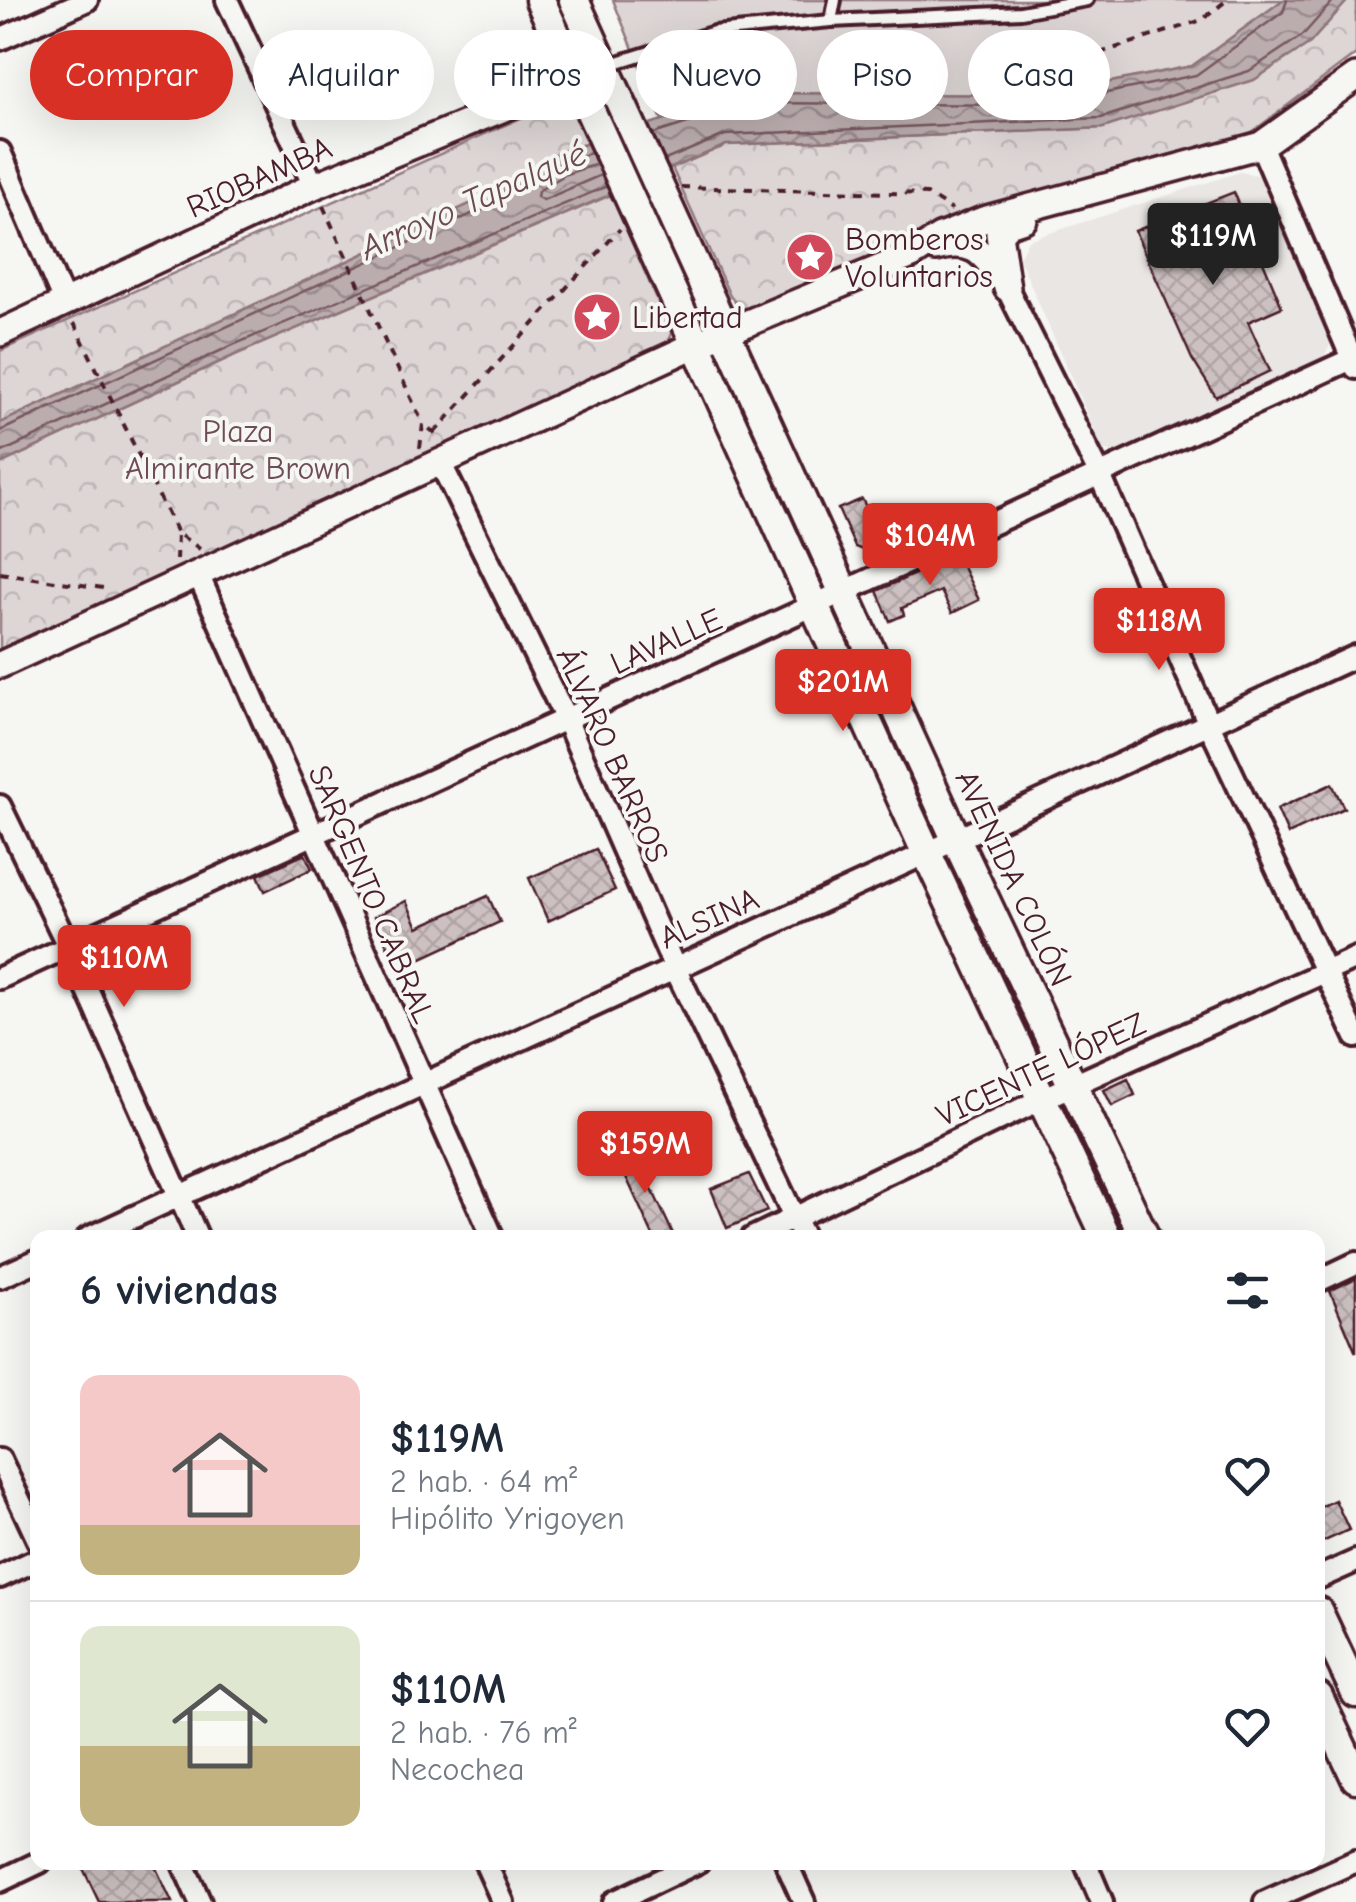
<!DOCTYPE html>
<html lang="es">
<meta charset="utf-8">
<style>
:root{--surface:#fff;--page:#f2f2f3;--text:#1f2937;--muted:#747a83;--line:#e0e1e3;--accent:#d93025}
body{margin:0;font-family:"Comic Neue",sans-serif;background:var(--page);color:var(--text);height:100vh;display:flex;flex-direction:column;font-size:38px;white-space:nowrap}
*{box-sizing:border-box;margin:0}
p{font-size:32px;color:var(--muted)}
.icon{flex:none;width:55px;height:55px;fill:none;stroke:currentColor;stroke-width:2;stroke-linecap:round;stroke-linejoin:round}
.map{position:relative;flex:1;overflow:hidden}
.drawer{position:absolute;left:30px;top:1230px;width:1295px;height:640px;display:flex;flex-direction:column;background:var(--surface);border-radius:20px;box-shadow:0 10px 40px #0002}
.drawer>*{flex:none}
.top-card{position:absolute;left:30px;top:30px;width:1298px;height:90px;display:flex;gap:20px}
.price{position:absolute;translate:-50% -85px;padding:0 22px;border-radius:10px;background:var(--accent);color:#fff;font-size:32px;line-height:65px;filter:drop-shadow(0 2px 5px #0008)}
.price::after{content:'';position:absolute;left:50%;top:60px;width:30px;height:22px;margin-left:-15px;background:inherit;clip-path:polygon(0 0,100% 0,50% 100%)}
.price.selected{background:#222;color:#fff}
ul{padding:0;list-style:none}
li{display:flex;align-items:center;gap:30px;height:250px;padding:0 50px}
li+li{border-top:2px solid var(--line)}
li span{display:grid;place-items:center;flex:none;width:280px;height:200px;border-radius:20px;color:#555}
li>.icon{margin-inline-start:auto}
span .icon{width:120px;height:120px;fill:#fffc;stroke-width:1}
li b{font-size:42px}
h2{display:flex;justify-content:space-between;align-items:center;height:120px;padding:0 50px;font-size:42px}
.chip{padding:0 35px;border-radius:45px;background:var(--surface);box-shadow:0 10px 40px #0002;font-size:35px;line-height:90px}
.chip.selected{background:var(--accent);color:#fff}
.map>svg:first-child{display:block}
</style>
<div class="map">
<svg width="1356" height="1902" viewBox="0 0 1356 1902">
<defs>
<pattern id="grass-dots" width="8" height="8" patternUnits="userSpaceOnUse" patternTransform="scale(2.5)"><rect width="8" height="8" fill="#ddd6d5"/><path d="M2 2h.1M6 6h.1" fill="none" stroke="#bfb7b7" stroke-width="1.8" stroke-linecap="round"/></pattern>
<pattern id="park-crowns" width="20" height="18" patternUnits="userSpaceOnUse" patternTransform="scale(2.5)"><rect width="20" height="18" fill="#ddd6d5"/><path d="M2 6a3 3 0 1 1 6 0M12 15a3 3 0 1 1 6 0" fill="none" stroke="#bfb7b7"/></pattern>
<pattern id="water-waves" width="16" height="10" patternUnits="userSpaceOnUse" patternTransform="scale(2.5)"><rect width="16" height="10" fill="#bbadae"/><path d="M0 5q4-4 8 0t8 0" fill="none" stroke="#9a8c8e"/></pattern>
<pattern id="building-cross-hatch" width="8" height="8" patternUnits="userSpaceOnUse" patternTransform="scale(2.5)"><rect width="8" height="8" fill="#ccc1c0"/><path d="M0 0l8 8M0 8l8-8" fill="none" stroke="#b1a5a5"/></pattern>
</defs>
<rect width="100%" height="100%" fill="#f6f6f2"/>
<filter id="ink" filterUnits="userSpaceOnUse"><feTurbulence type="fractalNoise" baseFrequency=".01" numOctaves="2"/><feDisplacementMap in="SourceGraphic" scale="20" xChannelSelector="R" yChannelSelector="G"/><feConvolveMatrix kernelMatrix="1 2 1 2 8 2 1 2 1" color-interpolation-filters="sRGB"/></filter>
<g filter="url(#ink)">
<polygon fill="#e9e6e3" points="1240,172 1262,176 1334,338 1321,362 1120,455 1103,450 1019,258 1028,240"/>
<g fill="url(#grass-dots)" stroke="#947a80" stroke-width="2.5">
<polygon points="732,375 816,565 810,567 726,378"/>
<polygon points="845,622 929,812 923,814 839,624"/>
<polygon points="959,873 1043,1063 1037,1066 953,876"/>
<polygon points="1075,1121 1127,1237 1120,1237 1069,1123"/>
</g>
<g fill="url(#park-crowns)" stroke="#947a80" stroke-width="2.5">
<polygon points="1348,0 1356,0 1356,54 1248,135 1095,181 902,249 750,311 740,308 730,296 672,168 726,145 1103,128 1310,43"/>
<polygon points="554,103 574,111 588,143 557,153 485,197 0,423 0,351"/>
<polygon points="611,195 672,334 664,350 0,655 0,464 237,354"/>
</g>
<polygon fill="#ddd6d5" stroke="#947a80" stroke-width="2.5" points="613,0 1283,0 1192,66 1045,95 749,93 662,120"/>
<polygon fill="url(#water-waves)" stroke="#8e747a" stroke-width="2.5" points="1283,0 1348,0 1310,43 1254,80 1103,128 726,145 237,354 0,464 0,423 485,197 557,153 749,93 1045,95 1192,66"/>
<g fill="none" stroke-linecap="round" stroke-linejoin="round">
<g stroke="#77585f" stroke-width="2.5">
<polyline points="653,134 751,103 1047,105 1196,75 1283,12 1287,0"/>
<polyline points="665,160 725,135 1101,118 1249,71 1303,35 1334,0"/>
<polyline points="597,164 566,174 538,191 537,197 543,200 601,175"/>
<polyline points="0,431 489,206 561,162 591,153"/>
<polyline points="0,453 233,345 607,186"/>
</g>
</g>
<g fill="url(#building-cross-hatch)" stroke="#4a1f2b" stroke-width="2.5">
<polygon points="1234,192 1282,307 1248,322 1270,371 1216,397 1192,359 1135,231"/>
<polygon points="862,499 885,542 865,551 855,547 838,509"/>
<polygon points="957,555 979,600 952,613 941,591 902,608 904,615 890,621 877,591"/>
<polygon points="1332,784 1344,808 1288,834 1277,809"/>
<polygon points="596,849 615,890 548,921 529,878"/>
<polygon points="305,854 312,869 265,891 258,875"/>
<polygon points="488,896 500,922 398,969 374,917 406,901 418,927"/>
<polygon points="1128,1079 1135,1095 1112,1106 1104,1090"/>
<polygon points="634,1151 675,1238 654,1238 617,1157"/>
<polygon points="749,1174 767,1211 727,1228 711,1189"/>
<polygon points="1356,1278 1356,1353 1330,1291"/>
<polygon points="1335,1500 1349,1530 1318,1544 1318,1508"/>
<polygon points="80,1862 153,1862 172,1902 99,1902"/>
</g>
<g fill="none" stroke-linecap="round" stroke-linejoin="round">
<g stroke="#4a1f2b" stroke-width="18">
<g id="service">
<polyline points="831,21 835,0"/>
<polyline points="605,66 714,32 831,21 1021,12 1087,0"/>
</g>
</g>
<g stroke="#4a1f2b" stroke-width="28">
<g id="minor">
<polyline points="227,0 314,186"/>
<polyline points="0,39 87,0"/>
<polyline points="1261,145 1356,368"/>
<polyline points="0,152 64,302"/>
<polyline points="1007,288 1099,473 1209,724 1356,1037"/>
<polyline points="440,462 566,719 674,966 804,1238"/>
<polyline points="198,574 493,1238"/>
<polyline points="0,806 68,946 198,1238"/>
<polyline points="0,978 1356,357"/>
<polyline points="88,1238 1356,656"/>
<polyline points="752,1238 1042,1099 1356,958"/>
<polyline points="0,1277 38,1260"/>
<polyline points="1318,1281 1356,1263"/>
<polyline points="0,1459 38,1540"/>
<polyline points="0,1577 38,1559"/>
<polyline points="1318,1578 1356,1561"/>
<polyline points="182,1862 200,1902"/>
<polyline points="485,1862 503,1902"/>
<polyline points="786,1862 804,1902"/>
<polyline points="1085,1862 1102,1902"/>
<polyline points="0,1881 40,1862"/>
<polyline points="614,1902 698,1862"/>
<polyline points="1265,1902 1356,1861"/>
</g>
</g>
<g stroke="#4a1f2b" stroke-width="32">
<g id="tertiary">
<path d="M 936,248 C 970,239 982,250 1000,277"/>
<polyline points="1007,288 999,234 1009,224 1024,219"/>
<polyline points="0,333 314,186 604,67"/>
<polyline points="0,665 697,344 912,255 940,237 983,220 1261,145 1356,77"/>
</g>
</g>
<g stroke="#4a1f2b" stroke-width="35">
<g id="secondary">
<polyline points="540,0 927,854 1107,1238"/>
<polyline points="574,0 957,841 1145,1238"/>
<polyline points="1318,1612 1356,1693"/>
<polyline points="1318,1697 1356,1778"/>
</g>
</g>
<g stroke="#4a1f2b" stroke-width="4" stroke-dasharray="8 8" stroke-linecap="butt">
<polyline points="1069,63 1202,20 1227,0"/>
<polyline points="681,187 927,194 952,210"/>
<polyline points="323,206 423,424"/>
<polyline points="74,323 177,533"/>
<polyline points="434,433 620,229"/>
<polyline points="420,448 423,424 436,434"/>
<polyline points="176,560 177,533 200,549"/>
<polyline points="0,573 110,589"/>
</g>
<use href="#service" stroke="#f6f6f2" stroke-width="10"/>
<use href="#minor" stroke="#f6f6f2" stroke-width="20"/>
<use href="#tertiary" stroke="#f6f6f2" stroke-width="25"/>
<use href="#secondary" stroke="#f6f6f2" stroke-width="28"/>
</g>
</g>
<defs>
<g id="sight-disc" transform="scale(2.5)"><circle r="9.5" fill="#d1495b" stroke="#f6f6f2"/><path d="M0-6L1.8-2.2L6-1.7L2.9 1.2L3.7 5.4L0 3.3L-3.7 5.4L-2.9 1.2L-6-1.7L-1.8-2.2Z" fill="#fff"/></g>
</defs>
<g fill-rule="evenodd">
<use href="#sight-disc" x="810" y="257"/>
<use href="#sight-disc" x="597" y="317"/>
</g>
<g text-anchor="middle" stroke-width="8" stroke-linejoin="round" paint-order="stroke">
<g font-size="32" fill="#4a1f2b" stroke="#f6f6f2">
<text transform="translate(259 177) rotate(-24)" y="11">RIOBAMBA</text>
<text transform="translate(666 641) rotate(-24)" y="11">LAVALLE</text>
<text transform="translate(613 755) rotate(66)" y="11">ÁLVARO BARROS</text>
<text transform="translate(1014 878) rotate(65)" y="11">AVENIDA COLÓN</text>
<text transform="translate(372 894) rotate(67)" y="11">SARGENTO CABRAL</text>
<text transform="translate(709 918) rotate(-24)" y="11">ALSINA</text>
<text transform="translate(1041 1069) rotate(-25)" y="11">VICENTE LÓPEZ</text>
</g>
<g font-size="32" fill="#4a1f2b" stroke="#f6f6f2" text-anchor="start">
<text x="845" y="250">Bomberos<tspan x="845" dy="37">Voluntarios</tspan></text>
<text x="632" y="328">Libertad</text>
</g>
<g font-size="32" fill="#6f4d56" stroke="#f6f6f2">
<text x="238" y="442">Plaza<tspan x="238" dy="37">Almirante Brown</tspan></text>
</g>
<g font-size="35" font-style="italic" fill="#6c4a52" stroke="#f6f6f2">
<text transform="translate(473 200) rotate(-24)" y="12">Arroyo Tapalqué</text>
</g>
</g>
</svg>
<b class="price selected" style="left:1213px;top:288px">$119M</b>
<b class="price" style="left:930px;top:588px">$104M</b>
<b class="price" style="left:1159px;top:673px">$118M</b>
<b class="price" style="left:843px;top:734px">$201M</b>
<b class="price" style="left:124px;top:1010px">$110M</b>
<b class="price" style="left:645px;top:1196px">$159M</b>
<div class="top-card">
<a class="chip selected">Comprar</a>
<a class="chip">Alquilar</a>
<a class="chip">Filtros</a>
<a class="chip">Nuevo</a>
<a class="chip">Piso</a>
<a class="chip">Casa</a>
</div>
<section class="drawer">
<h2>6 viviendas<svg class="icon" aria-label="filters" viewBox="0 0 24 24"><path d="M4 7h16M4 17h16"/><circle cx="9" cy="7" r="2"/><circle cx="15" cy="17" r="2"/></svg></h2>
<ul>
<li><span style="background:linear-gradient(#f6c9c9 75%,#c2b280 0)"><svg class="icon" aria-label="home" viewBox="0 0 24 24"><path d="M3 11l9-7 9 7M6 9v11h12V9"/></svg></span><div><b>$119M</b><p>2 hab. · 64 m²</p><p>Hipólito Yrigoyen</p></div><svg class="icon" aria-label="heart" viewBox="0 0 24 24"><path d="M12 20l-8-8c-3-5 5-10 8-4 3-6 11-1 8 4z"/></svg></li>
<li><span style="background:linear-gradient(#dfe7d0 60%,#c2b280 0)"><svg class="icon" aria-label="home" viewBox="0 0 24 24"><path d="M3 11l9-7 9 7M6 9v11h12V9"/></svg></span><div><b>$110M</b><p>2 hab. · 76 m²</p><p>Necochea</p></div><svg class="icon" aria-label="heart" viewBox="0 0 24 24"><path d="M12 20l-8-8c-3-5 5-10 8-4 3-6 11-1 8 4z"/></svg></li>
</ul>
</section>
</div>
